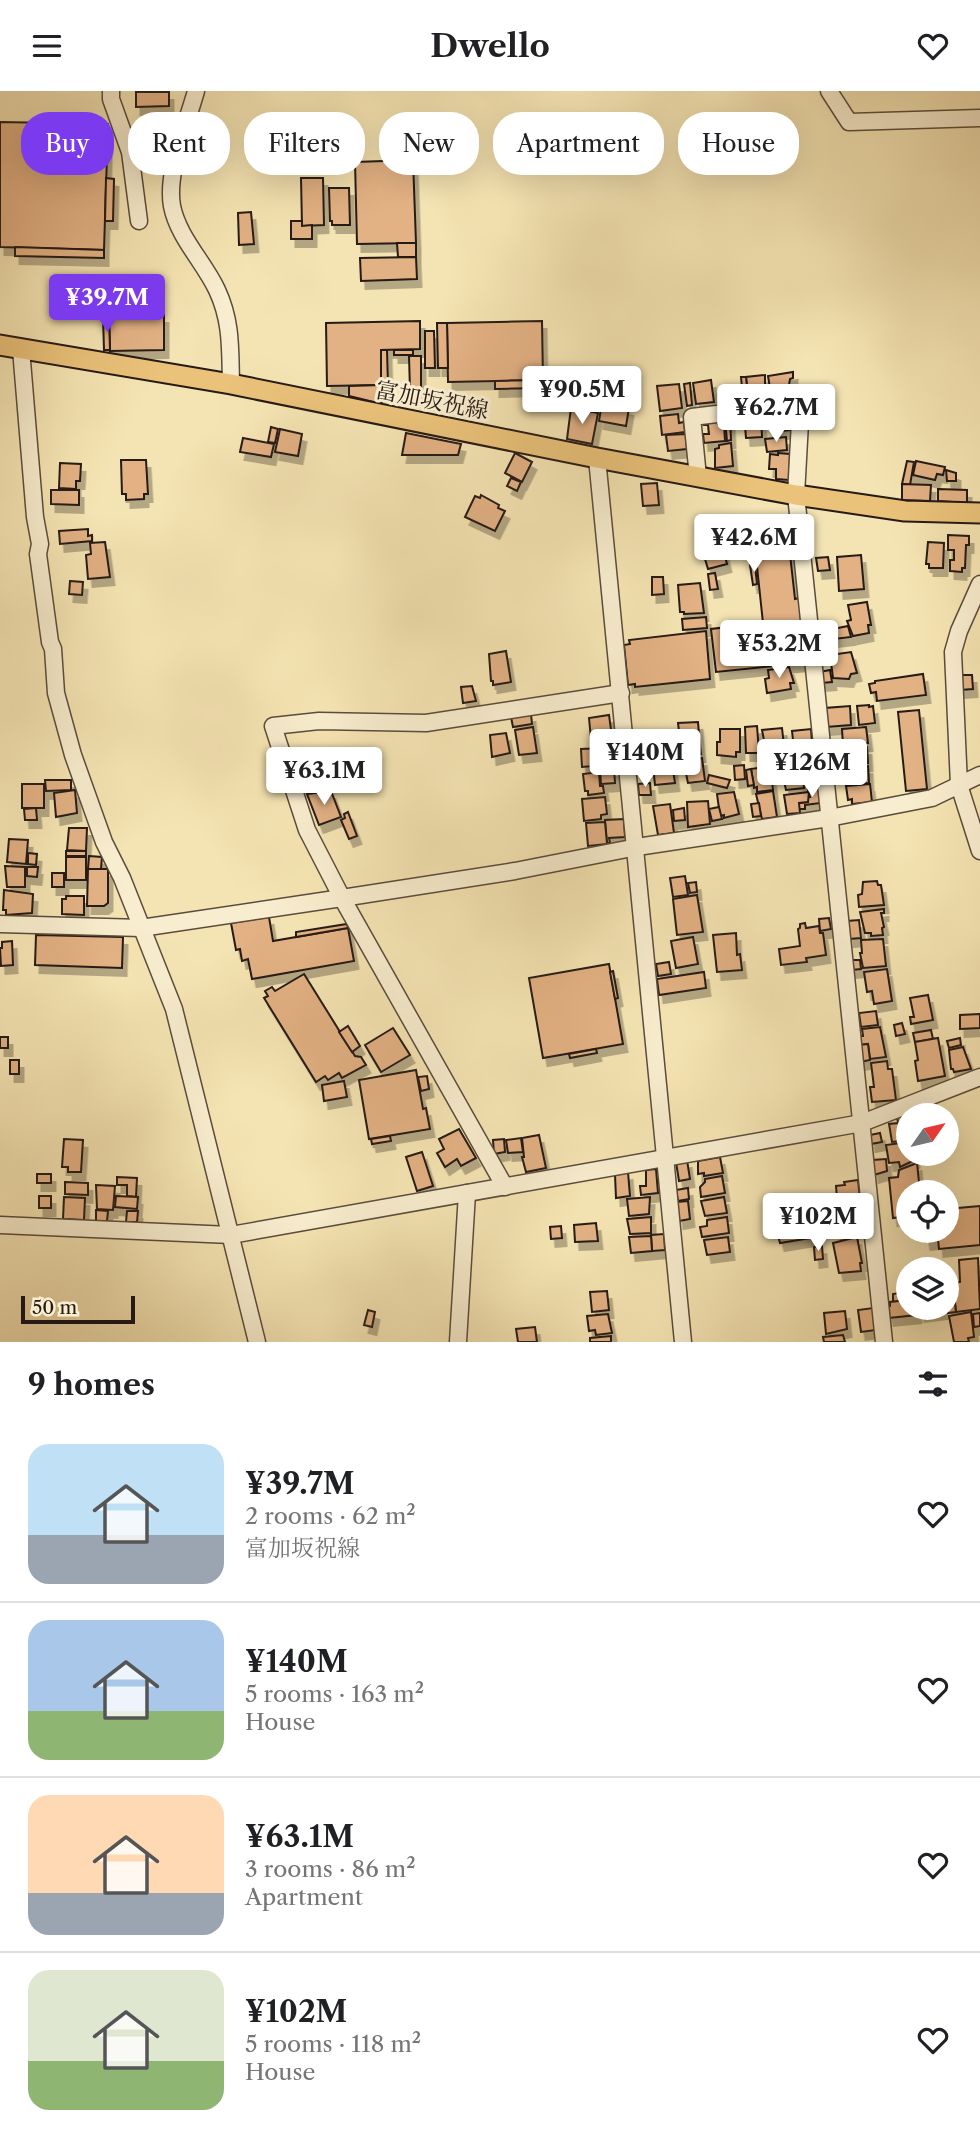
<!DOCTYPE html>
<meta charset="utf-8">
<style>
:root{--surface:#fff;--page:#f2f2f2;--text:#202124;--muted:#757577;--line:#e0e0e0;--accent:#7c3aed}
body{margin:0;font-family:"Libre Caslon Text","Noto Serif JP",serif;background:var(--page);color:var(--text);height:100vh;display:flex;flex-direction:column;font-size:26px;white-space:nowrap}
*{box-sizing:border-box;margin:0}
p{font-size:23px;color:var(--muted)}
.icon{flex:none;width:38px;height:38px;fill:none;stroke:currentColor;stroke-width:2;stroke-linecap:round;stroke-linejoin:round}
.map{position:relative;height:1251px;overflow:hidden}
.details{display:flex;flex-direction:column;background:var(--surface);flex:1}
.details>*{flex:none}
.top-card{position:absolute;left:21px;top:21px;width:938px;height:63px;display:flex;gap:14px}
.needle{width:46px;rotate:56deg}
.fabs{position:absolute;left:896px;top:1012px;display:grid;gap:14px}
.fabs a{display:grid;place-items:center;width:63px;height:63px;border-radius:50%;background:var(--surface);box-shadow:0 7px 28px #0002;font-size:35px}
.scale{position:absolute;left:21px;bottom:18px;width:114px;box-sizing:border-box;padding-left:7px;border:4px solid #271a15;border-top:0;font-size:19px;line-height:24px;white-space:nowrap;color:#271a15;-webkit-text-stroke:5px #f8edce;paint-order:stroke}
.price{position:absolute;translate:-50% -60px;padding:0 16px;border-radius:7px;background:#fff;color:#222;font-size:23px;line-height:46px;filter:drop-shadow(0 2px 4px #0008)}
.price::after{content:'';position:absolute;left:50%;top:42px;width:21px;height:16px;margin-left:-10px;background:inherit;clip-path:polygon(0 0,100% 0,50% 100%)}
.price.selected{background:var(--accent);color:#fff}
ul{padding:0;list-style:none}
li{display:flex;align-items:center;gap:21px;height:175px;padding:0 28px}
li+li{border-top:2px solid var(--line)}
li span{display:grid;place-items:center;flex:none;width:196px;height:140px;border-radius:21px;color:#555}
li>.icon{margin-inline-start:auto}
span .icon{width:84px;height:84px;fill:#fffc;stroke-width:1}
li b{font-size:30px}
h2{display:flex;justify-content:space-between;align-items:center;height:84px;padding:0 28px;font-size:30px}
.pill{padding:0 24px;border-radius:28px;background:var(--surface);box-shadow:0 7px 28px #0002;font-size:24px;line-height:63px}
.pill.selected{background:var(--accent);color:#fff}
header{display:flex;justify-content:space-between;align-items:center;height:91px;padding:0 28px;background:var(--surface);font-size:32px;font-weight:800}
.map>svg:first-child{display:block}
</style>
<header><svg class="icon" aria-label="menu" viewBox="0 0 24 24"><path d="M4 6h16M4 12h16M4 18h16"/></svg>Dwello<svg class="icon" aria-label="heart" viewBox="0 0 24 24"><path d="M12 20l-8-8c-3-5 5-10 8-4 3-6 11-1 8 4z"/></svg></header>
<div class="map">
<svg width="980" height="1251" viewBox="0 0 980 1251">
<defs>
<filter id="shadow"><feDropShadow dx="4.5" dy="8" stdDeviation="0" flood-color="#0004"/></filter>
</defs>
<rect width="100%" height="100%" fill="#f5e4b3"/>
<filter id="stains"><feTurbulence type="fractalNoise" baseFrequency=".00286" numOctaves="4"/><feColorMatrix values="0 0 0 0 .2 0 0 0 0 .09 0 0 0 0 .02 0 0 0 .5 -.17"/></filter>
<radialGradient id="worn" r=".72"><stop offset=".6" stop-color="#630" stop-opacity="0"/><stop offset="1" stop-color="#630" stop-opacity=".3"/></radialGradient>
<g fill="#e2b184" stroke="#271a15" stroke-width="2" filter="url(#shadow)">
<polygon points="136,1 169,1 169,15 136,16"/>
<polygon points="0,31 108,33 104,159 0,156"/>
<polygon points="413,69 416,152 357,153 355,71"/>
<polygon points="106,87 114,88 113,130 105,130"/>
<polygon points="301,87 323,87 324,134 302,135"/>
<polygon points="329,97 349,97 350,134 332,134 332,130 330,130"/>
<polygon points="251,121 254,153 239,154 238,122"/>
<polygon points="291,130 302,130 302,135 312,134 312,148 291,148"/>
<polygon points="397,152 416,152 416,166 398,166"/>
<polygon points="15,156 104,159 104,167 15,165"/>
<polygon points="416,166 417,188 361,190 360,167"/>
<polygon points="164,224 164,259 110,260 109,225"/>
<polygon points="109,226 110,259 104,259 103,227"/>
<polygon points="420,230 420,258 381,259 381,294 327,295 326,232"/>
<polygon points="542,230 543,289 448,291 447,232"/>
<polygon points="437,232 447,232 448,277 438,277"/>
<polygon points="425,240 434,240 435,277 425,277"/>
<polygon points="381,259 387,259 388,294 381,294"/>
<rect x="394" y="259" width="19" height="5"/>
<polygon points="409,265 421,265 421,299 410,299"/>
<polygon points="793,281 793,287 790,288 788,300 771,303 768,285"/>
<polygon points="765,284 765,305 748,307 746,286"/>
<polygon points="741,286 746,286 748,306 743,307"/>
<polygon points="543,289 543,297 495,298 495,290"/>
<polygon points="711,289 714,311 696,313 693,292"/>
<polygon points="690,292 692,314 687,315 684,293"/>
<polygon points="679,293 682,317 660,320 657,295"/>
<polygon points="381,294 382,313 349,305 349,295"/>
<polygon points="602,311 629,317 626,335 599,330"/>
<polygon points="571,317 598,322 592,353 567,348"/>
<polygon points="788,321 790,339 772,341 770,322"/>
<polygon points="678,323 679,332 684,331 685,341 662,344 660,325"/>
<polygon points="744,323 761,323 762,346 746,347"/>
<polygon points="718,326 718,333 724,332 725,350 704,352 703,343 709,343 708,334 704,334 704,327"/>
<polygon points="725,328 730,328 731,349 727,350"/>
<polygon points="271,336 278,338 275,352 268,351"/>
<polygon points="280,338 302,343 298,365 275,361"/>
<polygon points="406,342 461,353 458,364 402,364"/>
<polygon points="686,343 687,358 668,360 666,344"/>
<polygon points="786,346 787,359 767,361 765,348"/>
<polygon points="243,347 274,353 271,366 240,361"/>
<polygon points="731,352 733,375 715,377 715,358 719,357 719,354"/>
<polygon points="515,362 532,371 522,391 505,382"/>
<polygon points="778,362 790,363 789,389 776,388 776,378 769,378 770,363 778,364"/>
<polygon points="121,369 146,369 148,403 144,403 144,408 126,409 126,403 122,403"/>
<polygon points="907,370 914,371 910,394 902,393"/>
<polygon points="916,370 945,376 943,384 937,383 935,389 913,384"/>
<polygon points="60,372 81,373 80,390 76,390 76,398 59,397"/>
<polygon points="946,379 956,382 956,390 947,390"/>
<polygon points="511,387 521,391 517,400 507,395"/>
<polygon points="657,392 659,414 643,415 641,393"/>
<polygon points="902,393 931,394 930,410 902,409"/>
<polygon points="938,398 967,399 967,412 938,410"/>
<polygon points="51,399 79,399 79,414 51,413"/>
<polygon points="481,404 499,414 498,417 505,420 495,440 465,426 475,405 480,407"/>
<polygon points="774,424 775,435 758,437 756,426"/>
<polygon points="789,430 791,443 783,444 782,431"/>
<polygon points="781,435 782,446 788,445 795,508 799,507 804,547 799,547 802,572 716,581 711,538 763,532 753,438"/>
<polygon points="88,438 88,445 92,444 92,450 60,453 59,440"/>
<polygon points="719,441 727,473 708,478 705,468 709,467 703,444"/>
<polygon points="948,444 969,445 969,454 966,454 965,477 962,477 962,481 950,480 950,469 954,469 954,459 948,459"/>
<polygon points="105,451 110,486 88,488 86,464 91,463 90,452"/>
<polygon points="928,451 944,452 943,477 929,477 929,473 926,473"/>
<polygon points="861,464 864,498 839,500 837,466"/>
<polygon points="828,466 830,479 818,480 816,467"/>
<polygon points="750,474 755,474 757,493 753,494"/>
<polygon points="715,482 718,498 710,499 708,483"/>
<polygon points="652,486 663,486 664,503 652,504"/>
<polygon points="70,490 83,491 82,504 69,503"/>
<polygon points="700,492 704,522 684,523 684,521 680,521 678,494"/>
<polygon points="867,511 871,534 868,534 869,542 853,545 847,530 851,529 848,514"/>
<polygon points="706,526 707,537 683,539 682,528"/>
<polygon points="848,535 851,546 834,548 833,538"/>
<polygon points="706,540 710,588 635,596 635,593 628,594 624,554 630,553 629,549"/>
<polygon points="506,560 511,591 493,594 493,590 491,590 489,563"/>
<polygon points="851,561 857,582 851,583 849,588 833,587 830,564"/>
<polygon points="789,576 794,592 790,592 791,598 767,602 765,588 769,587 768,579"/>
<polygon points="830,579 832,591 821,592 819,581"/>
<polygon points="923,583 926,604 877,610 876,601 871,602 869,593 875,592 875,590"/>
<polygon points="959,584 972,584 973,598 960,599"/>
<polygon points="472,595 476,610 463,612 461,596"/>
<polygon points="869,614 869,616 873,615 875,632 859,634 857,615"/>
<polygon points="850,615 851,634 826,636 825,617"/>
<polygon points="919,619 927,698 906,700 898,621"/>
<polygon points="531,623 532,633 513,636 511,626"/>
<polygon points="609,624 612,646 591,648 589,627"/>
<polygon points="698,631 700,655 681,657 678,632"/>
<polygon points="757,635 759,662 746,662 745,636"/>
<polygon points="533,636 537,662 519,664 515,639"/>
<polygon points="866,636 868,652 843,654 842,638"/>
<polygon points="782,637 785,664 767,665 762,639"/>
<polygon points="720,638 740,638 740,661 736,661 736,666 717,664 717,651 720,651"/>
<polygon points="811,638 812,651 815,651 816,660 813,660 813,665 795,667 792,640"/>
<polygon points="506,642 510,662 492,666 490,644"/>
<polygon points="700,655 701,663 688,664 687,656"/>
<polygon points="867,656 868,672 844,674 842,658"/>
<polygon points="604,657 605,674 582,676 581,658"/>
<polygon points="839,659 840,669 830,670 830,660"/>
<polygon points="702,667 705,690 688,692 683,669"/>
<polygon points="769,669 792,671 792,676 768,674"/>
<polygon points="672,672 675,692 655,694 653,675"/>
<polygon points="744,674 745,688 735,689 734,675"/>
<polygon points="770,675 773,699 757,701 757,696 754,697 751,678"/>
<polygon points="868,675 869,692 852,693 851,689 845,689 844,677"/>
<polygon points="614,678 615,692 601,693 600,679"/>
<polygon points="751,678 754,694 748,695 746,679"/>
<polygon points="802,679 804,697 786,699 782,681"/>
<polygon points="599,681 600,695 603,695 604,702 588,704 588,700 585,700 583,683"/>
<polygon points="709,684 730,689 727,697 707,692"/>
<polygon points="45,689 71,689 71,699 46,700"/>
<polygon points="650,692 651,704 639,704 638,693"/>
<rect x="22" y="693" width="22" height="24"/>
<polygon points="870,693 872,711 852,713 852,708 848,709 846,695"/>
<polygon points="819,697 821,712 805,714 805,718 799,718 799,712 808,711 807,706 810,706 808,699"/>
<polygon points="75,699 77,722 56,726 54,702"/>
<polygon points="331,700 341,726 319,734 307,703"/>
<polygon points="773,700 777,726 762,728 756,703"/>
<polygon points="734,701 739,723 724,727 724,724 720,725 717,703"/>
<polygon points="809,701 808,711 799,712 800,722 787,723 784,704"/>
<polygon points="605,706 607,723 601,724 601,728 584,730 582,708"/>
<polygon points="708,710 710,733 688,736 687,711"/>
<polygon points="759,712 761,725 753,726 751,713"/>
<polygon points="670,713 674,742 658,744 653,715"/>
<polygon points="719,716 722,728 712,730 709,718"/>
<polygon points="36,717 37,729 25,729 24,718"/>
<polygon points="684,717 685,729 674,730 673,719"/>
<polygon points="348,721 357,745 349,748 341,729 345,727 344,723"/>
<polygon points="624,728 625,746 609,747 610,752 607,752 605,729"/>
<polygon points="605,731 607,753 588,755 586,732"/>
<polygon points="69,737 87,737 86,760 67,759"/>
<polygon points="9,748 28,749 26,773 7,771"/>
<rect x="66" y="760" width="20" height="5"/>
<polygon points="28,762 37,763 36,774 28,773"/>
<polygon points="89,765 102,766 101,778 88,778"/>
<rect x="66" y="766" width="20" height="23"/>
<polygon points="5,775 25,776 25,796 7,796"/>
<polygon points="27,776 38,776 37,786 27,785"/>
<polygon points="88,778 108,778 108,812 104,815 87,815"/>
<rect x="52" y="782" width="12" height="14"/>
<polygon points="685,785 688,804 673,806 670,787"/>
<polygon points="877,790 878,794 881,794 884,814 859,816 858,804 862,803 863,791"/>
<polygon points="696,791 697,801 690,802 688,792"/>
<polygon points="4,799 33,803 32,822 6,824 6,819 3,819"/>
<polygon points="697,804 703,841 677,844 673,808"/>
<polygon points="66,805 84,805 84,824 62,823 62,808 66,808"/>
<polygon points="884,818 884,822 881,822 884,836 882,837 883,844 871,845 871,842 865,842 860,821"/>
<polygon points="269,826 273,850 348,837 354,870 252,888 248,868 242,870 240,858 236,859 231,832"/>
<polygon points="829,827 831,838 820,840 819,828"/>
<polygon points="859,829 861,847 849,848 847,830"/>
<polygon points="805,832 806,837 819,835 820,842 823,842 826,864 806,867 807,871 781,874 779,858 800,855 798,838 800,837 800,833"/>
<polygon points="347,833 348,837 296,846 296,841"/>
<polygon points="736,842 737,864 740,863 742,879 717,881 713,844"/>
<polygon points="36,844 123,846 122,877 35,874"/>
<polygon points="693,846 698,873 676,877 671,850"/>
<polygon points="883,848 886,875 863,877 860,862 862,862 861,849"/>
<polygon points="12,850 13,874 1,875 0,857 2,857 2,851"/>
<polygon points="850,869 860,869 861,878 851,879"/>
<polygon points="669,871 671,883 658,885 656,873"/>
<polygon points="609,873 623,953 543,967 529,887"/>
<polygon points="887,878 892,910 874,913 872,900 867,901 864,881"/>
<polygon points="613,880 618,907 615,908 610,881"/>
<polygon points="704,881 706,897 659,904 657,888"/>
<polygon points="304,883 355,965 361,966 366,974 342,987 339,982 328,989 325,985 316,991 264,907 268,905 265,900 272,896 275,900"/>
<polygon points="928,904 933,929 911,933 910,926 914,926 910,907"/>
<polygon points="876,920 878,934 861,936 859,922"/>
<polygon points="980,923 980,937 960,938 960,924"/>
<polygon points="902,932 905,943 896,945 894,934"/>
<polygon points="348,935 360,955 352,961 339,941"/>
<polygon points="880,936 886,966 870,968 868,953 861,954 860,945 863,945 862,938"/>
<polygon points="393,937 410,964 381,981 365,954"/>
<polygon points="931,939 933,948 915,951 913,942"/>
<rect x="0" y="946" width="8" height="11"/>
<polygon points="938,947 945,985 918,990 915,970 918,969 915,951"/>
<polygon points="960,947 961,954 949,957 947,950"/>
<polygon points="868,953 870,969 860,971 858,954"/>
<polygon points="963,956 971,978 954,981 953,978 951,978 949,959"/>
<polygon points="596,958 597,962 570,967 569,963"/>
<rect x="10" y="969" width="9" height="14"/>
<polygon points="887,970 888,978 892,978 896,1009 872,1011 870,996 874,996 871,972"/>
<polygon points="416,979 423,1018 426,1017 430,1038 369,1048 359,989"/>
<polygon points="427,985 429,998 421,1000 418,986"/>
<polygon points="344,990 347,1006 324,1010 322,994"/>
<polygon points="908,1024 908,1049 892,1051 889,1033 898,1032 897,1025"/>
<polygon points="459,1038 476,1067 461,1075 457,1068 445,1076 437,1062 444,1058 439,1048"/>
<polygon points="880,1042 882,1051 871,1053 870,1044"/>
<polygon points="539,1044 546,1077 526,1081 522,1066 524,1066 522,1047"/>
<polygon points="390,1045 391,1050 372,1053 371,1048"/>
<polygon points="521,1047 523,1061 508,1062 506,1049"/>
<polygon points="64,1048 83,1049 81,1081 68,1081 68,1076 62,1076"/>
<polygon points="504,1048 505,1061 494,1063 493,1049"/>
<polygon points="908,1051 908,1062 914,1062 915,1069 900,1076 899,1071 889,1072 886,1054"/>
<polygon points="422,1061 433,1095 417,1100 406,1066"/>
<polygon points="720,1066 723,1082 704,1085 704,1082 698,1083 698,1070"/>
<polygon points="886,1068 887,1080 874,1084 872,1069"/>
<polygon points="687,1069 690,1088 679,1090 676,1071"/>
<polygon points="917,1072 920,1101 908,1101 908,1125 893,1127 889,1087 898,1086 899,1079"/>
<polygon points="656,1078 658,1102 641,1104 640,1095 646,1095 646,1079"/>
<polygon points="628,1081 630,1105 616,1107 615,1084"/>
<rect x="37" y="1083" width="14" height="9"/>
<polygon points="722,1085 725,1102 701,1106 700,1096 705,1091 705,1088"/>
<polygon points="117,1086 137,1087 136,1106 127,1105 127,1094 117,1094"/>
<polygon points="858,1089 860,1108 857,1108 858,1113 860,1113 861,1122 858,1122 860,1139 836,1141 833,1108 837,1108 836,1095 845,1094 844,1091"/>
<polygon points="65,1091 88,1092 88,1104 65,1103"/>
<polygon points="96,1094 115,1095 113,1119 97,1118"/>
<polygon points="688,1097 689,1108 678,1110 676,1099"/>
<rect x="39" y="1105" width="12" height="12"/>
<polygon points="116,1105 138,1106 137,1118 115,1116"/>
<polygon points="64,1106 85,1107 84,1129 63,1128"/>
<polygon points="650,1106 649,1123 629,1125 627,1108"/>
<polygon points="724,1106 727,1122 705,1125 701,1110"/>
<polygon points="688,1110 690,1128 679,1130 677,1111"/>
<polygon points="806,1114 811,1147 780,1152 777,1141 780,1140 779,1135 784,1134 781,1118"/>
<polygon points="980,1115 980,1154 939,1158 937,1139 947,1139 947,1118"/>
<polygon points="96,1119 108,1120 107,1130 96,1130"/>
<polygon points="127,1120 138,1120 137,1131 126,1131"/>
<polygon points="651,1126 651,1142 630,1143 627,1128"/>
<polygon points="727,1126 729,1142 702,1146 700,1136 707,1135 707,1129"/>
<polygon points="596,1132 598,1150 575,1151 574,1134"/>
<polygon points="561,1135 562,1147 551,1148 550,1136"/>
<polygon points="924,1139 933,1139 935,1150 926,1151"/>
<polygon points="664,1143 665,1159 652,1160 651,1144"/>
<polygon points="651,1145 652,1160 631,1162 629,1146"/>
<polygon points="728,1146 730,1161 707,1164 704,1149"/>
<polygon points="857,1146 862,1172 860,1172 861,1180 839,1182 833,1152"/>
<polygon points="822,1155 823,1168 815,1169 814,1156"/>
<polygon points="978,1167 980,1218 956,1221 953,1192 960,1191 959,1169"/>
<polygon points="952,1190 956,1221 948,1222 947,1191"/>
<polygon points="607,1200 609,1219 592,1221 590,1201"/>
<polygon points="906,1201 908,1209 893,1211 893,1203"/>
<polygon points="908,1209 908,1216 916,1216 917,1224 889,1227 887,1215 890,1215 890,1211"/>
<polygon points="919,1216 943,1216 944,1220 920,1223"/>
<polygon points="873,1217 876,1239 861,1241 858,1219"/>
<polygon points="368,1219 375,1221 372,1236 364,1234"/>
<polygon points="845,1220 847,1238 826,1243 824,1222"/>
<polygon points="971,1221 974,1246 968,1247 969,1251 954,1251 949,1225"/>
<polygon points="980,1222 980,1235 974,1236 973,1223"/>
<polygon points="608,1223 612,1242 596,1244 595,1239 589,1240 587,1225"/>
<polygon points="535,1236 537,1251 518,1251 516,1238"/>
<polygon points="843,1244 845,1251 824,1251 823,1246"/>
<polygon points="611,1245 611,1251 590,1251 590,1247"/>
</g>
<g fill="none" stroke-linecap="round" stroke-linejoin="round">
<g stroke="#5a4c3c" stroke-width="19">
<g id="minor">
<polyline points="111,0 111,8 130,61 139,130"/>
<path d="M 196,0 C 187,33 166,81 172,115 C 178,146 204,171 217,199 C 232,231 230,259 231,293"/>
<polyline points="829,0 849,31 980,27"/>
<polyline points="21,258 35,426 40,453 38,463 50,551 53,558 56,602 73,664 104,751 122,787 174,918 257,1251"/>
<polyline points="597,367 683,1251"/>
<polyline points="698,386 692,326 801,313 796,404 884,1251"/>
<polyline points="980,493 959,540 953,561 959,694 980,760"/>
<polyline points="0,833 141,837 342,807 515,780 637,756 829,727 932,707 980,684"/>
<polyline points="505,1096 342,807 307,739 273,635 319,630 426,632 621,602"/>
<polyline points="0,1134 231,1144 862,1032 980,986"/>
<polyline points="458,1251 467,1102"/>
</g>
</g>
<g stroke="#271a15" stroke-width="23">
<polyline id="major" points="0,254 231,293 597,367 796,404 905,420 980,422"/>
</g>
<use href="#minor" stroke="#f8edce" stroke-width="16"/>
<use href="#major" stroke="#eac27a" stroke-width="19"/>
</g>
<g text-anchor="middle" stroke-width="6" stroke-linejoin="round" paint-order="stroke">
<g font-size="23" fill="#271a15" stroke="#f8edce">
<text transform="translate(432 309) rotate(11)" y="8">富加坂祝線</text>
</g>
</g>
<rect width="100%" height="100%" filter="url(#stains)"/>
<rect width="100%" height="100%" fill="url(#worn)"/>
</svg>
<div class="fabs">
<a><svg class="needle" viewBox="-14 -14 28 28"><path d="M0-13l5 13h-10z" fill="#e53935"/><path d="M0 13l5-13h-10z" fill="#757577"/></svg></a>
<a><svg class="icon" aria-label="locate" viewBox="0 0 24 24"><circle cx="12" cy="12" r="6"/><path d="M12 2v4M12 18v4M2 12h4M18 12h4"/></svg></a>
<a><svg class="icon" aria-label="layers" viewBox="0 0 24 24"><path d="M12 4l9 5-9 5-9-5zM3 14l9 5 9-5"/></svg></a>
</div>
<div class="scale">50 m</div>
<b class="price selected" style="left:107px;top:243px">¥39.7M</b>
<b class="price" style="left:582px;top:335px">¥90.5M</b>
<b class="price" style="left:776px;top:353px">¥62.7M</b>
<b class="price" style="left:754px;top:483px">¥42.6M</b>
<b class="price" style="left:779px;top:589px">¥53.2M</b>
<b class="price" style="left:645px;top:698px">¥140M</b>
<b class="price" style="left:812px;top:708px">¥126M</b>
<b class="price" style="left:324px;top:716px">¥63.1M</b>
<b class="price" style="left:818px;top:1162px">¥102M</b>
<div class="top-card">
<a class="pill selected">Buy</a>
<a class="pill">Rent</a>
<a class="pill">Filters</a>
<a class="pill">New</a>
<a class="pill">Apartment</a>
<a class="pill">House</a>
</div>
</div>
<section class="details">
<h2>9 homes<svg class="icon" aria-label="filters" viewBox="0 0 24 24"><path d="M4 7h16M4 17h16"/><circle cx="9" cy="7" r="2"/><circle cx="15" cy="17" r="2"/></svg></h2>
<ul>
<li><span style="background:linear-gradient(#bfe0f5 65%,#9aa5b1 0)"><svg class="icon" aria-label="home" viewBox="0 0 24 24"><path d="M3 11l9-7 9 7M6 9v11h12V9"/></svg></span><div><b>¥39.7M</b><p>2 rooms · 62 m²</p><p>富加坂祝線</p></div><svg class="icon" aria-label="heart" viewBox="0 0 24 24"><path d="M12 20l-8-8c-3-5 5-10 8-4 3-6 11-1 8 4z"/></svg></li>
<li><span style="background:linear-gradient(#a9c7e8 65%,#8fb573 0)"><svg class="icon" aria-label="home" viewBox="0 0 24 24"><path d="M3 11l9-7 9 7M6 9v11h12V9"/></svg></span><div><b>¥140M</b><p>5 rooms · 163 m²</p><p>House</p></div><svg class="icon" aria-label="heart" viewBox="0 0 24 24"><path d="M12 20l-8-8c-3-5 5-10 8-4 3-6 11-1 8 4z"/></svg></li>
<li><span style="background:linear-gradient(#ffd9b3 70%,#9aa5b1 0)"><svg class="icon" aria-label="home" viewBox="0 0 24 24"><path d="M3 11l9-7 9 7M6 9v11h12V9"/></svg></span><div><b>¥63.1M</b><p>3 rooms · 86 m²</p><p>Apartment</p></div><svg class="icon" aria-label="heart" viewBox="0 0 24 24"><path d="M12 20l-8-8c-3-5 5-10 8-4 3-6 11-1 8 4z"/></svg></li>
<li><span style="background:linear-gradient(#dfe7d0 65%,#8fb573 0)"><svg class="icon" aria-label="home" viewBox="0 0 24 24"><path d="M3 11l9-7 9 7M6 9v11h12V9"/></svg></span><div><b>¥102M</b><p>5 rooms · 118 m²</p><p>House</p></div><svg class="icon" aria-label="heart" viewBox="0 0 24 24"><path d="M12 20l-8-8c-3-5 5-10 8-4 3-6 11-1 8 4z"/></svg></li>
</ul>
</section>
